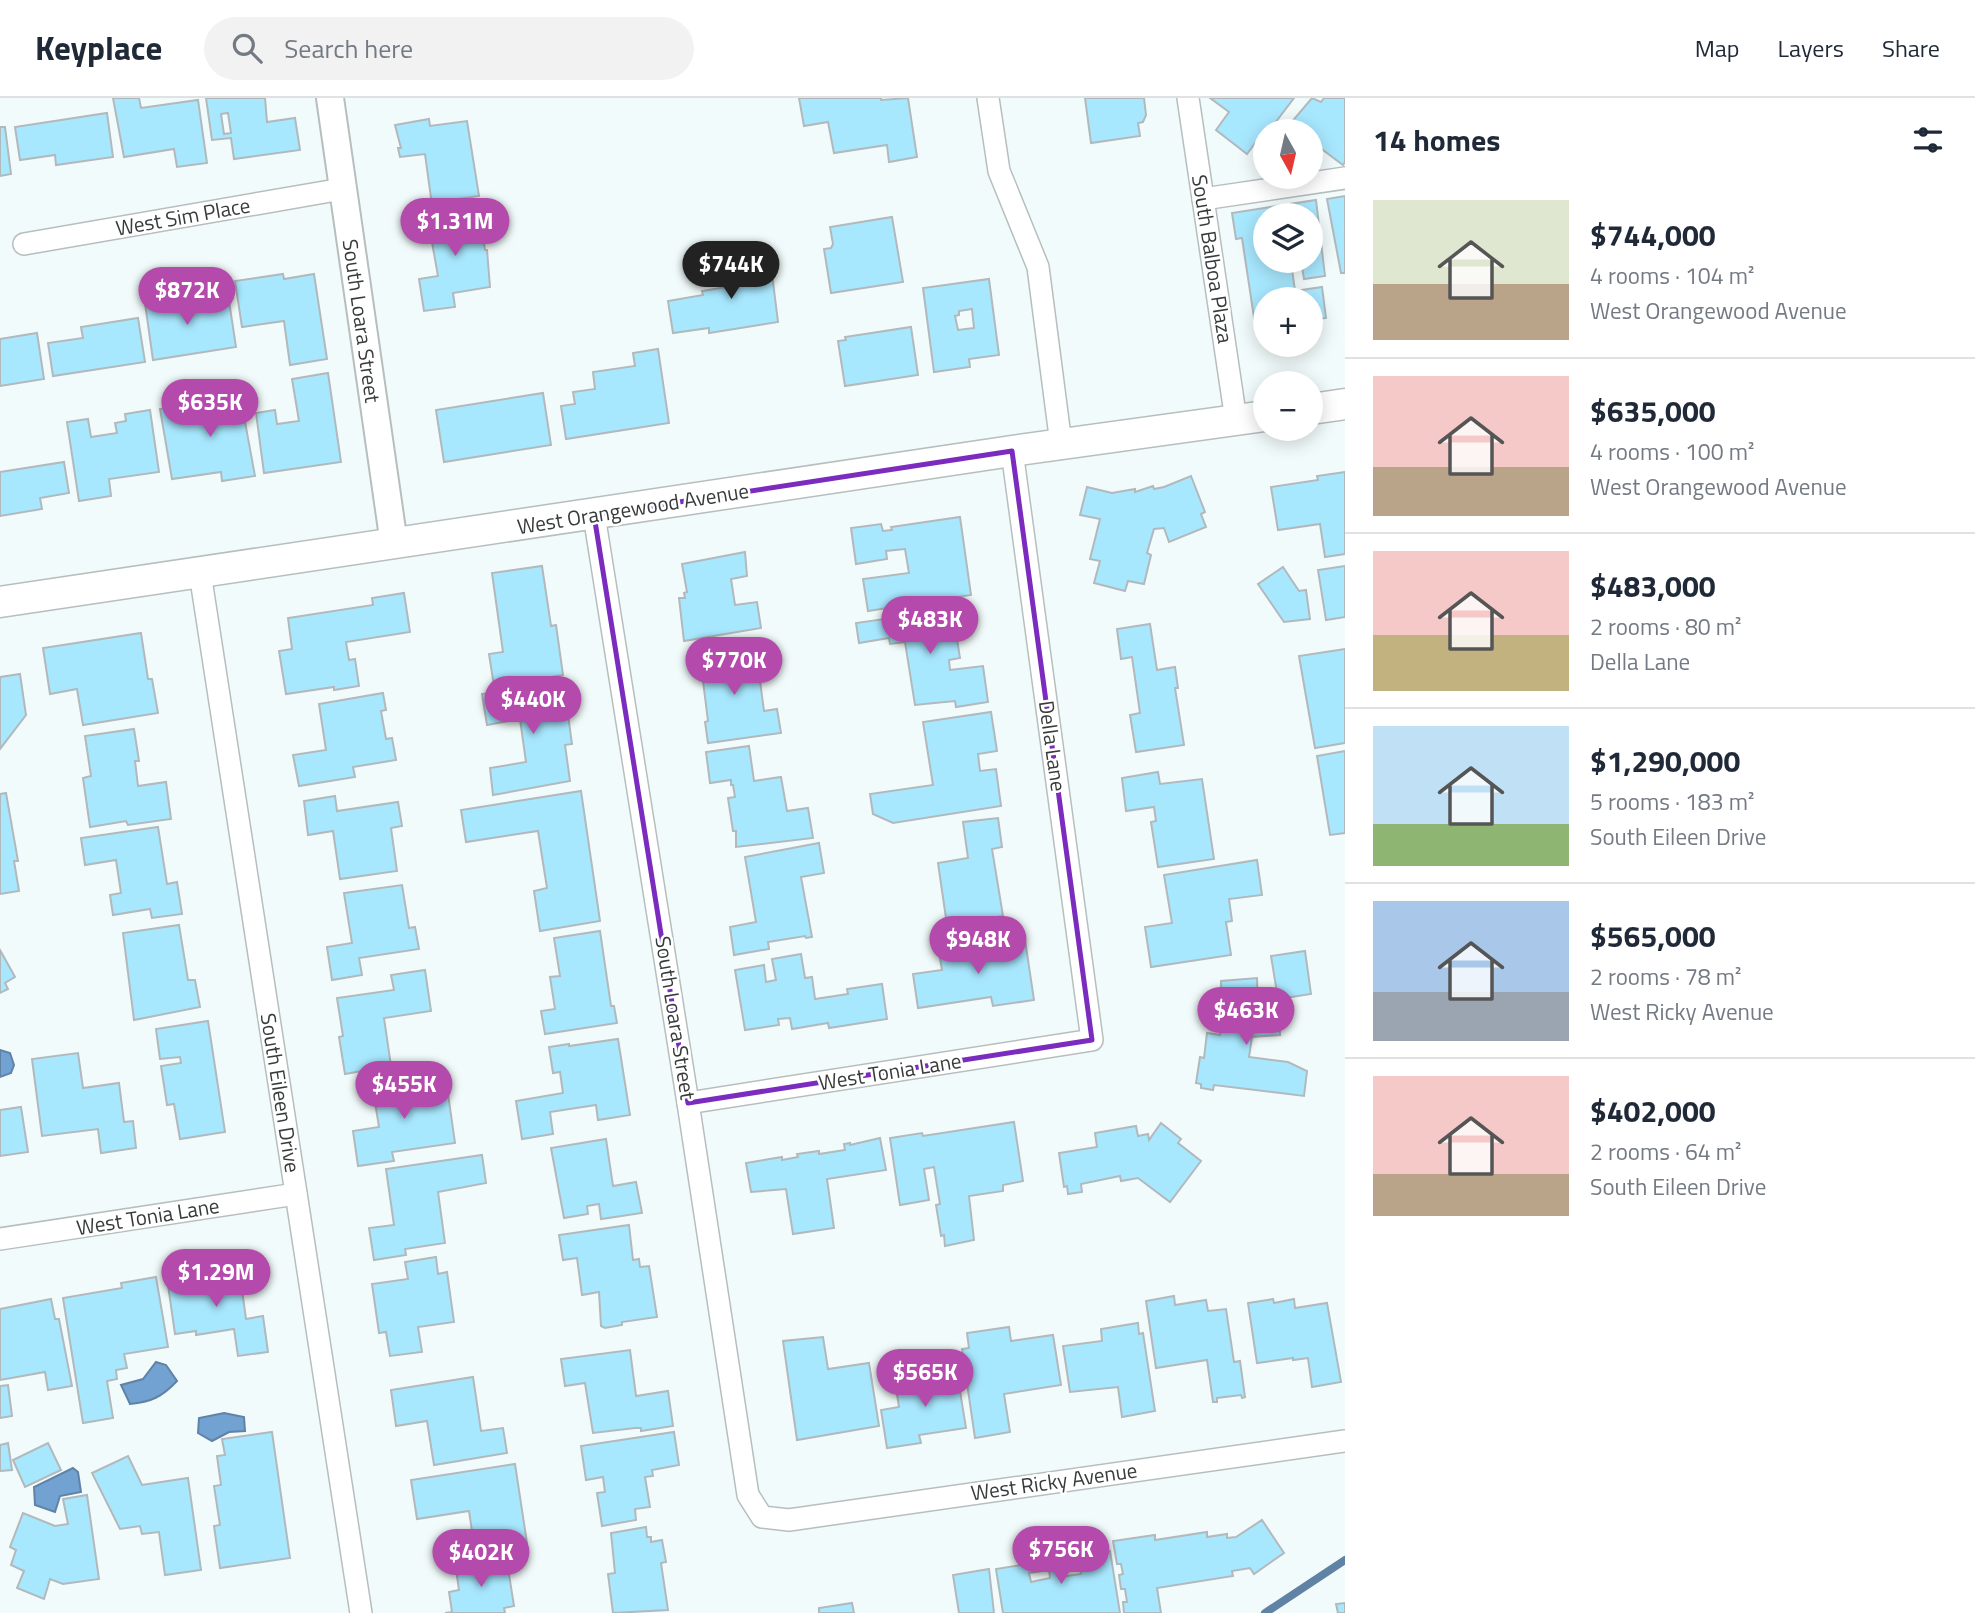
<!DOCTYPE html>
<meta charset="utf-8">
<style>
:root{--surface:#fff;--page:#f2f2f3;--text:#1f2937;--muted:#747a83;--line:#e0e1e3;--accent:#b44aab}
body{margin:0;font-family:"Titillium Web",sans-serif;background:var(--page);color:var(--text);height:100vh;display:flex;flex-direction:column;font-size:26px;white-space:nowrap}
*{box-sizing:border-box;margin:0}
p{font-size:23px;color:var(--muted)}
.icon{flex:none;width:38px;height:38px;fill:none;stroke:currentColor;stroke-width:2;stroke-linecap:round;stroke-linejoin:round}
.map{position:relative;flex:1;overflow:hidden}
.side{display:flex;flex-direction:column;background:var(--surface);width:630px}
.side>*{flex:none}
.needle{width:46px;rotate:172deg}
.controls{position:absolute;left:1253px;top:21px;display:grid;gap:14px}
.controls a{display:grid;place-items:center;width:70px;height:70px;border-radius:50%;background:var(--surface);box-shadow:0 4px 18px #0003;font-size:35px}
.price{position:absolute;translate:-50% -60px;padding:0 16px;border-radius:24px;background:var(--accent);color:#fff;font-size:23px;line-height:46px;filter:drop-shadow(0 2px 4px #0008)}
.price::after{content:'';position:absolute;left:50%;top:42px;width:21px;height:16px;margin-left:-10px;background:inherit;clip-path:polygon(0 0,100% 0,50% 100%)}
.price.active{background:#222;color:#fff}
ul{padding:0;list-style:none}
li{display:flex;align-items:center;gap:21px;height:175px;padding:0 28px}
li+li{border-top:2px solid var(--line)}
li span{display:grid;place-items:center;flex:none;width:196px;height:140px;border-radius:0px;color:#555}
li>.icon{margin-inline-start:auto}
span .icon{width:84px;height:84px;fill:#fffc;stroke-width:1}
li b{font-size:30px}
h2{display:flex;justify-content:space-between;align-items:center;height:84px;padding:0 28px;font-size:30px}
header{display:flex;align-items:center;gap:42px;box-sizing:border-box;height:98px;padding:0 35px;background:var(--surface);border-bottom:2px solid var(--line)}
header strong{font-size:33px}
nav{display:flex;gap:38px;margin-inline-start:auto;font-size:24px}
.search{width:490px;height:63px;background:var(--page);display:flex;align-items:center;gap:18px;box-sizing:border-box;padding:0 24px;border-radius:38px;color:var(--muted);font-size:26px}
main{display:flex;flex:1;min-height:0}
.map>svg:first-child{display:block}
</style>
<header>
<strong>Keyplace</strong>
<div class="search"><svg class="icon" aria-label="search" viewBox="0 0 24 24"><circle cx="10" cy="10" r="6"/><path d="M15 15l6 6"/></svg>Search here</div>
<nav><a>Map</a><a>Layers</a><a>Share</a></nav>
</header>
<main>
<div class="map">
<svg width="1345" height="1515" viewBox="0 0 1345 1515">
<rect width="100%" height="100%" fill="#f2fbfb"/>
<g fill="#71a2d2" stroke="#6083a5" stroke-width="2">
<polygon points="0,952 10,955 14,967 11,975 0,979"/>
<path d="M 156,1264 L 166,1267 L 177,1283 C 162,1299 151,1304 130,1306 L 121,1287 L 143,1281 Z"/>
<polygon points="224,1315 244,1319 245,1333 229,1334 212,1343 198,1335 199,1320"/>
<polygon points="73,1370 78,1374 81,1394 60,1398 55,1414 35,1407 34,1389"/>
</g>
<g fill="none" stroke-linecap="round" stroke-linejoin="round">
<polyline stroke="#6083a5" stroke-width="8" points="1265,1515 1345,1462"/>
</g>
<g fill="#a8e8ff" stroke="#b2b9bc" stroke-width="2" fill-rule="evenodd">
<polygon points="113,0 139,0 141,10 198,2 207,65 177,69 174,51 124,59"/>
<path d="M 206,0 L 265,0 L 267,24 L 295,20 L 300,52 L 234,61 L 231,40 L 212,42 ZM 228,15 L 231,35 L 224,36 L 221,16 Z"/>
<polygon points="799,0 881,0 881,2 908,0 917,59 889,64 887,47 834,55 828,24 804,28"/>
<polygon points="1085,0 1144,0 1146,17 1143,24 1138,25 1140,38 1091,45"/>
<polygon points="1210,0 1294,0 1269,33 1265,33 1264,39 1261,37 1247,56 1216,32 1229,14"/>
<polygon points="1312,0 1321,4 1324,0 1345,0 1345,64 1343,67 1311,43 1311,33 1284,33"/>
<polygon points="107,15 113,59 56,67 55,57 20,62 15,29"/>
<polygon points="429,21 430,28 467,23 479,98 435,104 436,107 432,107 425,56 400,59 398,50 401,50 395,27"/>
<polygon points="0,29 5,29 11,76 0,78"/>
<polygon points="1345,98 1345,175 1341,175 1327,101"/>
<polygon points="1316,102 1325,178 1304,181 1301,163 1311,163 1311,117 1265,117 1265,163 1299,163 1291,164 1295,193 1322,189 1326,220 1311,222 1311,201 1265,201 1265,232 1256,233 1242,140 1236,141 1232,115"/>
<polygon points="478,109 485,152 487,152 490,189 453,195 455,209 424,213 419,181 438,178 427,116"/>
<polygon points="892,119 903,184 831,195 824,151 831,150 833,146 830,129"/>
<polygon points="769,152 778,224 709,235 709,230 673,235 668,203 703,197 702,193 745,186 740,157"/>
<polygon points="283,176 284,181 314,176 327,261 290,267 284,223 242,229 235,183"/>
<path d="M 989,181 L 999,257 L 969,261 L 970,269 L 934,274 L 923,190 ZM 972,211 L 974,230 L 958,232 L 955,218 L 959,217 L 959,213 Z"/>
<polygon points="175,193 178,211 229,203 236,249 153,262 144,198"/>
<polygon points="138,220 145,264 53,278 48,245 83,240 81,229"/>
<polygon points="911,229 918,277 845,288 838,243 846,242 845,239"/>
<polygon points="37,235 44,281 0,288 0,241"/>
<polygon points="658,251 669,325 566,341 561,308 575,306 573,294 595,291 593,274 635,268 633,255"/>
<polygon points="328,275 341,364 264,375 256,315 275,312 277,326 299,323 292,281"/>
<polygon points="242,288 246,313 243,313 255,378 222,383 221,374 172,381 160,311 185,307 187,322 215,317 211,293"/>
<polygon points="543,295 551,347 444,364 436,312"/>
<polygon points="150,312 159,374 109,381 111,398 79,403 67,324 88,321 91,339 117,335 115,325 126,323 125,316"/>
<polygon points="64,364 69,395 40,400 42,411 0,418 0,374"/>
<polygon points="1345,374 1345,456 1325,459 1320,426 1278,432 1271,389 1318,382 1317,378"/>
<polygon points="1191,378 1205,414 1201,416 1206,429 1169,444 1164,430 1154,431 1147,455 1151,457 1144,486 1128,483 1125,493 1094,485 1100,463 1090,461 1100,421 1080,417 1087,389 1112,395 1135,391 1135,394 1153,388 1154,391 1164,389"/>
<polygon points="960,419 971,497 868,513 863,481 909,475 905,451 886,453 887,461 856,466 851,430 881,426 883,433 892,432 891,429"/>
<polygon points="745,454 747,478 731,481 735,507 757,504 761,530 684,543 679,500 685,500 684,495 687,494 682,466"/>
<polygon points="542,468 551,528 556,527 563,577 494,588 489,556 503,554 492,475"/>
<polygon points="1345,468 1345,519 1326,522 1318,472"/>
<polygon points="1283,469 1299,493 1306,492 1310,521 1284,524 1258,486"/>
<polygon points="404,495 410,534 346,544 349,562 355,561 359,588 334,592 334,589 286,596 279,553 292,551 288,520 373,507 372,500"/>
<polygon points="952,510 960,560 949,562 950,572 983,568 988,604 956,609 955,603 915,607 905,544 890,546 889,540 859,545 856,525 885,521 885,518"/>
<polygon points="1150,526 1157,572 1175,569 1178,590 1175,590 1184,647 1136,654 1130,617 1140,615 1132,559 1121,561 1117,531"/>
<polygon points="141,535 148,581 152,581 158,615 83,627 77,591 50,596 43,550"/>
<polygon points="744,545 750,584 760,583 764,613 777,611 781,635 708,645 705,624 708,623 699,551"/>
<polygon points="1345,551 1345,645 1315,650 1299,558"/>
<polygon points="20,576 26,617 0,651 0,579"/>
<polygon points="564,584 568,615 549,617 549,619 568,617 572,646 565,647 570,683 493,697 490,670 526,664 520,621 487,627 482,596"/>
<polygon points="383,595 386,612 381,613 386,641 392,640 396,662 353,669 355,679 299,688 293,657 326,652 319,606"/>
<polygon points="991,614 997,653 978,656 980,673 996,671 1001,708 893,725 873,716 870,696 933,687 923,624"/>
<polygon points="134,631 139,663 135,663 138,688 166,684 171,721 128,727 126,723 90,729 83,680 91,678 85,638"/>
<polygon points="749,648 754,683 781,679 787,713 808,710 813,740 736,749 736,733 733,733 728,700 735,699 733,687 731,687 731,682 710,685 706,654"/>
<polygon points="1345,653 1345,735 1330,737 1317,658"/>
<polygon points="1158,674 1160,686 1202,681 1214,761 1158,769 1151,724 1156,723 1154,709 1126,713 1122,680"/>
<polygon points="581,693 600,823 540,833 534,793 547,790 538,733 466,744 461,712"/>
<polygon points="6,695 18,763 14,763 19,793 0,796 0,696"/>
<polygon points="335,698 337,713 398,704 402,728 391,730 397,773 340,781 333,733 308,737 304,703"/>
<polygon points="998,720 1002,749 992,751 1003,818 947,827 938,765 968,760 963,724"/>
<polygon points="158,729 167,786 177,784 182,816 152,820 150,811 113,817 110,797 121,795 116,762 85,767 81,740"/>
<polygon points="819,745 824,775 801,779 812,839 806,840 805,838 768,844 769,851 734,857 730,829 756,824 745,759"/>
<polygon points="1257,762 1262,797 1229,801 1232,823 1226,824 1231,857 1151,869 1145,829 1172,825 1164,777"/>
<polygon points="402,787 409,830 415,829 419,851 359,860 362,877 332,882 327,849 352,845 344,795"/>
<polygon points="179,827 188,882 195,882 200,909 134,922 123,835"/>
<polygon points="600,833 611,908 614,908 617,925 545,936 541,913 555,911 550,879 560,878 554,840"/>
<polygon points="1025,842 1034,902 993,908 991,899 918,910 913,876 942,872 939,854"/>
<polygon points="0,852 15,879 5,885 8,891 0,895"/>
<polygon points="1305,853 1311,896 1278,901 1271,858"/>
<polygon points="801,856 805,880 812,879 815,901 848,896 847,891 882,886 887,921 829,930 828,925 792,931 790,920 778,921 779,927 745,932 735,872 764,867 766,884 776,882 772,861"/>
<polygon points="425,872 431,913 384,920 391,968 345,976 339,939 343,938 337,900 394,892 391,877"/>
<polygon points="1257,880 1258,914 1279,913 1280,937 1252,939 1249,959 1288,964 1307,973 1304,998 1214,987 1213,992 1201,990 1201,986 1196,985 1200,959 1204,960 1207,935 1220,937 1222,921 1221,883"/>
<polygon points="208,923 225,1034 180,1041 174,1006 167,1007 161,968 181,965 180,959 160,961 156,931"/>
<polygon points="618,941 630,1017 598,1022 596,1007 550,1014 553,1036 522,1041 516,1003 563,995 560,974 553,975 549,949 569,946 569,948"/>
<polygon points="78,955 83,990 119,985 124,1024 133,1023 136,1050 101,1055 98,1031 42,1038 32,961"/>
<polygon points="415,972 420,1000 448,996 455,1045 392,1054 394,1063 358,1068 353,1033 379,1029 374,998 379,998 376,978"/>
<polygon points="21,1009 28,1054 0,1058 0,1012"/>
<polygon points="1014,1024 1023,1083 1003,1087 1003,1093 969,1098 974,1142 945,1148 944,1137 941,1138 936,1107 940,1106 934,1069 924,1071 929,1102 900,1107 890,1040 922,1035 923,1038"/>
<polygon points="1161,1025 1181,1041 1178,1045 1201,1063 1170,1104 1138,1080 1121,1083 1120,1078 1081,1086 1082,1094 1068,1096 1067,1088 1064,1089 1059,1055 1097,1049 1095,1035 1136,1028 1138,1038 1148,1036 1149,1042"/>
<polygon points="880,1040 886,1072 827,1081 834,1130 793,1136 786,1091 751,1094 746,1065 782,1059 782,1062 798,1059 797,1056 819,1053 819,1056 845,1052 844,1046 850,1045 850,1047"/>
<polygon points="606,1041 613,1088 636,1084 642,1115 601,1121 599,1106 587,1108 588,1116 564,1120 551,1050"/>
<polygon points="482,1057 486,1085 438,1094 445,1145 405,1151 406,1157 374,1162 369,1130 394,1127 386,1071"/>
<polygon points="629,1127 633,1162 639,1161 640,1169 649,1168 657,1219 622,1224 622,1227 605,1230 601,1228 599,1194 582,1197 577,1160 563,1162 559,1137"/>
<polygon points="436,1159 438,1176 447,1174 454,1224 418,1229 422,1254 390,1258 386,1234 379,1235 372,1186 408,1181 405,1164"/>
<polygon points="239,1170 246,1221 263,1218 268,1254 238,1258 234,1231 196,1237 196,1233 175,1236 167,1180"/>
<polygon points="156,1179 168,1249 124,1256 127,1270 116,1272 117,1281 107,1283 113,1320 83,1325 63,1200 122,1190 121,1185"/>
<polygon points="1174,1198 1175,1207 1206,1202 1208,1213 1226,1211 1234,1264 1240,1263 1245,1299 1242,1300 1241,1297 1217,1300 1217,1304 1213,1304 1207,1262 1156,1270 1146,1203"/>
<polygon points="51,1201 55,1221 59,1221 72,1288 48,1292 45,1274 0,1282 0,1211"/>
<polygon points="1273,1201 1274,1205 1294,1201 1295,1210 1327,1205 1341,1284 1312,1289 1308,1260 1293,1262 1293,1260 1257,1265 1248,1205"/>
<polygon points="1138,1225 1139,1236 1143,1235 1155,1313 1122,1319 1118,1289 1070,1294 1063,1248 1102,1243 1101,1231"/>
<polygon points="1009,1229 1011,1243 1053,1237 1061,1287 1004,1296 1010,1334 975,1340 962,1251 969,1250 967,1235"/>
<polygon points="823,1239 828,1271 869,1265 879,1328 797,1342 783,1243"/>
<polygon points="630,1252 636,1298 668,1293 673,1328 641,1333 641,1330 635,1330 593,1335 585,1285 565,1288 561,1261"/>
<polygon points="954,1269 955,1281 958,1281 966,1330 919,1337 921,1345 887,1350 881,1312 899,1309 896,1290 917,1287 915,1274"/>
<polygon points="473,1279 481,1333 503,1330 507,1355 434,1367 427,1323 396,1328 391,1292"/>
<polygon points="8,1287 12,1318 0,1320 0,1288"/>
<polygon points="272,1334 290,1460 220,1470 214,1428 220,1427 214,1388 221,1387 217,1358 225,1357 222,1341"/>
<polygon points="674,1334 679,1367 652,1372 653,1378 645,1379 650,1409 635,1411 636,1422 602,1428 597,1395 605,1394 603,1379 586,1382 581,1348"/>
<polygon points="8,1345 12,1372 0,1373 0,1347"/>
<polygon points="48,1345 61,1372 25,1389 13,1362"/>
<polygon points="128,1358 142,1387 188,1380 201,1472 165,1477 159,1434 142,1436 140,1428 120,1431 92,1375"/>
<polygon points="515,1366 527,1445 475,1453 469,1413 417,1421 411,1382"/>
<polygon points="87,1397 99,1481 63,1486 50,1481 44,1501 17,1490 24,1473 11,1467 16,1452 10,1449 23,1415 55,1428 68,1426 63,1401"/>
<polygon points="1262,1422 1284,1455 1254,1476 1250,1470 1232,1473 1233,1478 1157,1490 1161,1515 1124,1515 1123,1504 1127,1504 1125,1491 1121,1491 1119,1477 1123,1476 1121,1466 1117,1466 1113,1443 1155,1437 1155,1442 1207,1434 1207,1439 1227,1436 1227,1440 1236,1439"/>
<polygon points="646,1429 647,1439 651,1439 651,1444 662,1442 666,1464 661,1465 668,1512 613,1515 608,1476 615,1475 611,1435"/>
<path d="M 1110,1453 L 1120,1515 L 1003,1515 L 996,1471 ZM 1079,1467 L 1081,1476 L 1060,1479 L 1059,1470 ZM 1049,1472 L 1050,1480 L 1031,1484 L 1029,1475 Z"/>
<polygon points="482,1460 484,1468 497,1466 498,1472 508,1470 514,1508 504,1510 505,1515 445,1515 452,1514 449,1494 459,1492 455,1464"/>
<polygon points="989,1471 994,1515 959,1515 953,1477"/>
<polygon points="852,1505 854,1515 819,1515 819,1510"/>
<polygon points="1345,1505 1345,1515 1338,1515 1336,1506"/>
</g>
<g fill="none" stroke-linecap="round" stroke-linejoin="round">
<g stroke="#b6bfbe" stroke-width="24">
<g id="minor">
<polyline points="988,0 999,73 1038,169 1061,346"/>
<polyline points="1188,0 1236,322"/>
<polyline points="1203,101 1345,80"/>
<polyline points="24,146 342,91"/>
<polyline points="594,417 688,1005 748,1397 762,1419 789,1422 1345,1343"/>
<polyline points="200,475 361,1515"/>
<polyline points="688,1005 1092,942 1012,353"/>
<polyline points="0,1141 296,1096"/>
</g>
</g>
<g stroke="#b6bfbe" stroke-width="30">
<polyline id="tertiary" points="330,0 394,446"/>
</g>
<g stroke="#b6bfbe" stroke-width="33">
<g id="secondary">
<polyline points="1311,311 1345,306"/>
<polyline points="0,504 1012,353 1265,318"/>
</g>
</g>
<use href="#minor" stroke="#fff" stroke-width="21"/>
<use href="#tertiary" stroke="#fff" stroke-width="26"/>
<use href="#secondary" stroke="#fff" stroke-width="30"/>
</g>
<path fill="none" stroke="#7b2cbf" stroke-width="5" stroke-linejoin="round" d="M 1012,353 L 1092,942 L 688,1005 L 594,417 Z"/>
<g text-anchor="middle" stroke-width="5" stroke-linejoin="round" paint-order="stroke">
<g font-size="21" fill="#383b3b" stroke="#fff">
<text transform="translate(183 119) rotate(-10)" y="7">West Sim Place</text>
<text transform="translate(1212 161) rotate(81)" y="7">South Balboa Plaza</text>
<text transform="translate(361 223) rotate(82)" y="7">South Loara Street</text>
<text transform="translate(633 411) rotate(-9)" y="7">West Orangewood Avenue</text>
<text transform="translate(1052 648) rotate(82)" y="7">Della Lane</text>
<text transform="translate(675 920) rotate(81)" y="7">South Loara Street</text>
<text transform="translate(890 974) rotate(-9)" y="7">West Tonia Lane</text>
<text transform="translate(280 995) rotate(81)" y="7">South Eileen Drive</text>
<text transform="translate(148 1119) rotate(-9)" y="7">West Tonia Lane</text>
<text transform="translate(1054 1384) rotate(-8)" y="7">West Ricky Avenue</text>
</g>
</g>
</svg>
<div class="controls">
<a><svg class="needle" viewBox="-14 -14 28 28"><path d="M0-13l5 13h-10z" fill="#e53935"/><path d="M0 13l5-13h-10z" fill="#747a83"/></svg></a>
<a><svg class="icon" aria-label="layers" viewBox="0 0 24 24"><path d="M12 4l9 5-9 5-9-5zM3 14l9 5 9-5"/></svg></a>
<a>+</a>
<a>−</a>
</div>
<b class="price" style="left:455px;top:160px">$1.31M</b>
<b class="price active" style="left:731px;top:203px">$744K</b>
<b class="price" style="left:187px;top:229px">$872K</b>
<b class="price" style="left:210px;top:341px">$635K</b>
<b class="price" style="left:930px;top:558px">$483K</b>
<b class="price" style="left:734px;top:599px">$770K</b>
<b class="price" style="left:533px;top:638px">$440K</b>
<b class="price" style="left:978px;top:878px">$948K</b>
<b class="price" style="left:1246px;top:949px">$463K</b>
<b class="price" style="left:404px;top:1023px">$455K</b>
<b class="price" style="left:216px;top:1211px">$1.29M</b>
<b class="price" style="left:925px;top:1311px">$565K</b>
<b class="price" style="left:1061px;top:1488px">$756K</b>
<b class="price" style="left:481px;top:1491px">$402K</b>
</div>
<section class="side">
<h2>14 homes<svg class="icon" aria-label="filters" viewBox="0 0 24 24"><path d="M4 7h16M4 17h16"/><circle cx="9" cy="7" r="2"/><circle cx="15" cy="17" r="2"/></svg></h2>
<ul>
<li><span style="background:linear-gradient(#dfe7d0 60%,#b9a48a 0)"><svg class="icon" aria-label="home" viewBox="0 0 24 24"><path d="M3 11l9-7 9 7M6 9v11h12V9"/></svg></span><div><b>$744,000</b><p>4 rooms · 104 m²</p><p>West Orangewood Avenue</p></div></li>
<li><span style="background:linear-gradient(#f6c9c9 65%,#b9a48a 0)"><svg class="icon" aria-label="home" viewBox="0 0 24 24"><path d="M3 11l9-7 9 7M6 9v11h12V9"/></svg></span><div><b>$635,000</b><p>4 rooms · 100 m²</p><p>West Orangewood Avenue</p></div></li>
<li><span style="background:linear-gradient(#f6c9c9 60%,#c2b280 0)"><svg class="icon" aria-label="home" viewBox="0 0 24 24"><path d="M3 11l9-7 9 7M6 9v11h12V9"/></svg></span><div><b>$483,000</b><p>2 rooms · 80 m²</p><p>Della Lane</p></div></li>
<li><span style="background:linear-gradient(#bfe0f5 70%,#8fb573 0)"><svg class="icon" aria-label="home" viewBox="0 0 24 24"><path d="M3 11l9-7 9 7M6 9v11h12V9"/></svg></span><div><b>$1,290,000</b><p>5 rooms · 183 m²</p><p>South Eileen Drive</p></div></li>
<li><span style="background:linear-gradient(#a9c7e8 65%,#9aa5b1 0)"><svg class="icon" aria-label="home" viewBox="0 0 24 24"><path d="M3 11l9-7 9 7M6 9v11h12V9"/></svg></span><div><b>$565,000</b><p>2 rooms · 78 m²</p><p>West Ricky Avenue</p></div></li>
<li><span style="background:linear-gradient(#f6c9c9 70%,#b9a48a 0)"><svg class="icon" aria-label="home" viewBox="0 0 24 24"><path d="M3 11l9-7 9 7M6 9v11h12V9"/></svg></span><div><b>$402,000</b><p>2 rooms · 64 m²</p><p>South Eileen Drive</p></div></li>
</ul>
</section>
</main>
